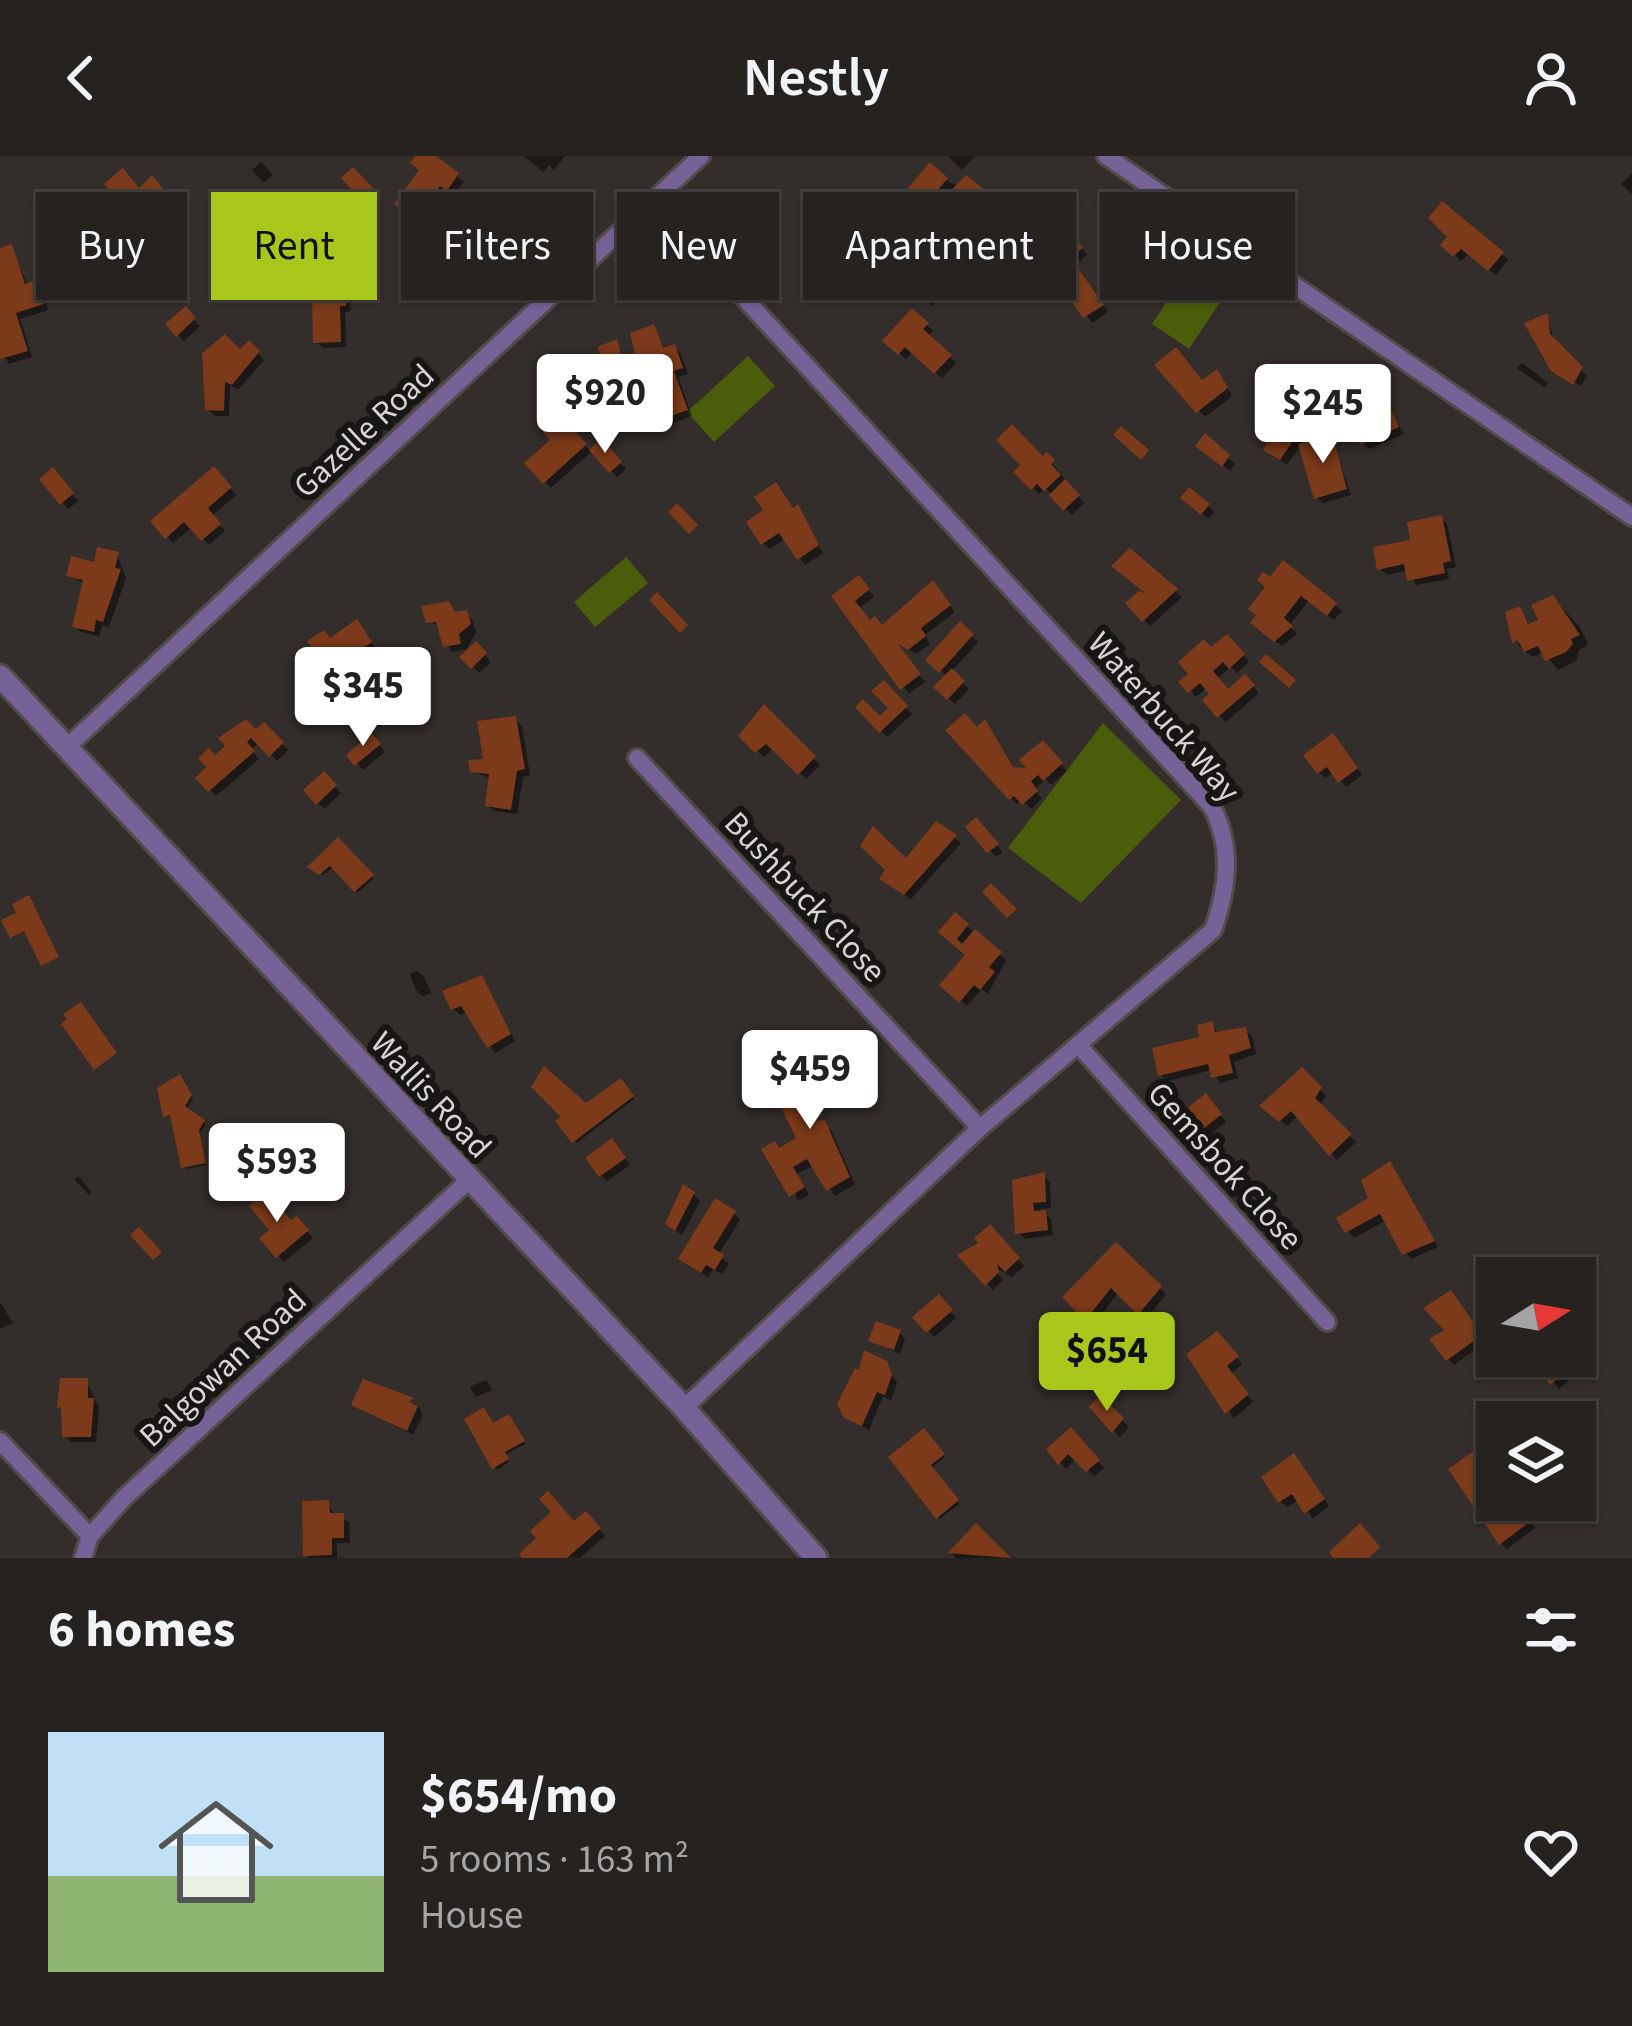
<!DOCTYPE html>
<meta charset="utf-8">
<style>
:root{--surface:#262220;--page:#2e2a29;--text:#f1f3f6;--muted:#a4a4a5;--line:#423f3e;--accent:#a9c71a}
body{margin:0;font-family:"Source Sans 3",sans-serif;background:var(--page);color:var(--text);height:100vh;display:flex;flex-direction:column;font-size:45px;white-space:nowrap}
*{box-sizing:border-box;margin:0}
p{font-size:39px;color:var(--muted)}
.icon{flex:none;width:66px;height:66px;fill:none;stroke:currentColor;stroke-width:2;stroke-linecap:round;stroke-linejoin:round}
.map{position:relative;height:1402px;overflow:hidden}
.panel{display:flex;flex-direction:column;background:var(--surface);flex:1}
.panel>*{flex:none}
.guide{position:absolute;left:36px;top:36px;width:1560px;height:108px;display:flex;gap:24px}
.needle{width:78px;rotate:79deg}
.buttons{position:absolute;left:1476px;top:1101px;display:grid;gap:24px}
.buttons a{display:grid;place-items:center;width:120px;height:120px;border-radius:0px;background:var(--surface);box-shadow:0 3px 9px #0004,0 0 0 3px var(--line);font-size:60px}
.price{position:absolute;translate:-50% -102px;padding:0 27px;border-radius:12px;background:#fff;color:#222;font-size:39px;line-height:78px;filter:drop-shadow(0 3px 6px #0008)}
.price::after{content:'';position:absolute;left:50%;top:72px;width:36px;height:27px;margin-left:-18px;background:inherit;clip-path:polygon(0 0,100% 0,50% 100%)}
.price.on{background:var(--accent);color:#111}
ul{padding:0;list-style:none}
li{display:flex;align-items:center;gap:36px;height:300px;padding:0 48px}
li span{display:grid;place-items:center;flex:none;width:336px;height:240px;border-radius:0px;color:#555}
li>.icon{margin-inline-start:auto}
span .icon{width:144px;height:144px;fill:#fffc;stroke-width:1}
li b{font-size:51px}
h2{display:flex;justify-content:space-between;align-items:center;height:144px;padding:0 48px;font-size:51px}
.pill{padding:0 42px;border-radius:0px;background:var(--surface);box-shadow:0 3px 9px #0004,0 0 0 3px var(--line);font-size:42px;line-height:108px}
.pill.on{background:var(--accent);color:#111}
header{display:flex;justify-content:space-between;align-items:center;height:156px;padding:0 48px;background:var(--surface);font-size:54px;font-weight:600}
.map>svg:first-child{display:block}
</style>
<header><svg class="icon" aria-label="back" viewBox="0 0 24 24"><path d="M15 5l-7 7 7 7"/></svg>Nestly<svg class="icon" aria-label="person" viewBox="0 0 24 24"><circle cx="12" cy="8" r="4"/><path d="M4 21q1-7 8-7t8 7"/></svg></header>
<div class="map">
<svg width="1632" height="1402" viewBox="0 0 1632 1402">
<rect width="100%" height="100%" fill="#332d2b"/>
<g fill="#4b5c0a">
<polygon points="1201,94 1238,119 1189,193 1152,168"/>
<polygon points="748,200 775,230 714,286 687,256"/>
<polygon points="626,401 648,427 595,471 574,446"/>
<polygon points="1103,567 1181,644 1081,747 1008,692"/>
</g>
<g fill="#0007">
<polygon points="419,0 431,0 464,26 454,39 447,34 423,68 404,54 422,15"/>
<polygon points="524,0 565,0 554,14 549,9 543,16"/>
<polygon points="948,0 975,0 962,14"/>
<polygon points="261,6 273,19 264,27 252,14"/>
<polygon points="353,15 377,40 370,48 346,23"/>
<polygon points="1632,17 1632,38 1621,28"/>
<polygon points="946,24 1006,56 972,93 916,42"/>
<polygon points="158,29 182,59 154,85 140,67 102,97 96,91 98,57"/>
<polygon points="285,70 308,94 292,108 270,85"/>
<polygon points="1074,81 1087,99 1074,109 1108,156 1092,167 1058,120 1052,125 1046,118"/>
<polygon points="1444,88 1502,98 1508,104 1496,119 1469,97 1461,105"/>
<polygon points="11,91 28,130 36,128 42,134 48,154 20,163 32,201 9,208 0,193 0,95"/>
<polygon points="335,100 341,107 351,155 345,156 346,191 323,192 316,186"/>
<polygon points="919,113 945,136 933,150 907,127"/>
<polygon points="185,154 200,170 184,185 169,169"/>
<polygon points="912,156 933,175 928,181 956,207 942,222 913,195 906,203 886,185"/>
<polygon points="1547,160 1555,188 1587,220 1581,230 1554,213"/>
<polygon points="653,172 665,195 674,191 680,197 688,218 678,221 692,260 671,268 645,226"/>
<polygon points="616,187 634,234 627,237 620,231"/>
<polygon points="249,188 264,204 239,233 230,230 229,260 215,260 208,253"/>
<polygon points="1522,207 1548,227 1545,232 1517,212"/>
<polygon points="1159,209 1202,227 1223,223 1232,240 1205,261"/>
<polygon points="1388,251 1404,278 1369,293 1363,287"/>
<polygon points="560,262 591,296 551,332 528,308 555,284"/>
<polygon points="1301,272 1308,278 1287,309 1266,294"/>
<polygon points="1205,282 1235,308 1230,315 1206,296"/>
<polygon points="1331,282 1351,339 1323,347 1316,341"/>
<polygon points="602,287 626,313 617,321 593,294"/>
<polygon points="1047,301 1084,347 1072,359 1045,332 1039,338 1017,316"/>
<polygon points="214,314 236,339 212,360 225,375 209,389 192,371 173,387 154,366"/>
<polygon points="59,322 78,345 68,353 62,346"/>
<polygon points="1190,348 1208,350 1214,356 1209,363"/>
<polygon points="798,352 823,397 805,409 786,382 770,393 763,387"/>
<polygon points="1441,362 1447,368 1456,411 1447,413 1449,423 1416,429 1408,414 1387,419 1380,412"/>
<polygon points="1130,396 1182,441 1150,470 1129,447 1153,444"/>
<polygon points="117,399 126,422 109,471 102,469 99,480 81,476 75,470 85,428 70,419"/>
<polygon points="1284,408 1342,455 1334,464 1309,444 1289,470 1297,478 1282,490 1260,473 1270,425"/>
<polygon points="865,429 874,441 859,452 870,467 883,472 939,435 955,456 925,479 930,488 916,498 894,486 925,526 909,538 836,441"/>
<polygon points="1553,442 1580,471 1588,489 1579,494 1576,505 1558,514 1544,496 1533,501 1517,488 1533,480 1519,453 1531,471 1542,465"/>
<polygon points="448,448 457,459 466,457 472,464 476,476 467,493 452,496 441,471 429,465"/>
<polygon points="960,469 978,486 952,515 969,533 955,548 938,531 948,521 929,504"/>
<polygon points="362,473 376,493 337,520 331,514"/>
<polygon points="1227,482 1249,506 1237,517 1231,511 1217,523 1229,536 1245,522 1259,537 1226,566 1206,545 1214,538 1208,531 1196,541 1183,526"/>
<polygon points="476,489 491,506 479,517 464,501"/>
<polygon points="318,528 331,547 321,554 315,548"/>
<polygon points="883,528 912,558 887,581 859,551 880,564 892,553"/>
<polygon points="764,553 820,609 806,623 774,592 764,601 742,580"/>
<polygon points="515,563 522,570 530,619 523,621 517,658 494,655 488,649 491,623 473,615 487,605"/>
<polygon points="985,567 1015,614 1033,616 1042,588 1067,615 1051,629 1046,623 1034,633 1042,642 1031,653 1022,644 1017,648 949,575 977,574"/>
<polygon points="264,570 288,594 277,605 259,586 251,594 259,603 216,640 199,622 215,603"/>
<polygon points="372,581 385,596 363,614 350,599"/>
<polygon points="1339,587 1362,619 1346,631 1334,616 1325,622 1319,616"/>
<polygon points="324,619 341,637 324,653 307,635"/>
<polygon points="976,665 1003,696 996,701 969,671"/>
<polygon points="937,669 961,687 911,743 889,729 888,714 906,707"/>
<polygon points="338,686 374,723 358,736 335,710 323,719 311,711"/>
<polygon points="955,760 1006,804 988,838 982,833 967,850 943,829 968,799 942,776"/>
<polygon points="417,815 424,821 431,837 422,840 416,834 410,818"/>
<polygon points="481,822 515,885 495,897 468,856 460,859 454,853"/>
<polygon points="1212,868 1219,878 1245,874 1252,880 1256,898 1234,906 1238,922 1220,927 1212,914 1167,925 1161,919"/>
<polygon points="846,909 857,941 846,947 831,927 802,944 816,968 831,974 855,1028 835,1040 814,1009 797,1018 809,1039 798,1045 781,994 800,983 778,938"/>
<polygon points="1302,915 1326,940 1319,951 1356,986 1337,1004 1299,959 1287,970 1269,956"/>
<polygon points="181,924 193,943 186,954 206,968 200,977 206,1009 186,1013 173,961 165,959"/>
<polygon points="620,926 634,943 577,987 559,966"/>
<polygon points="1212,947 1226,966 1206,982 1199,976"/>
<polygon points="618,992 630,1009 607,1025 601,1019"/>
<polygon points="1390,1009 1438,1091 1411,1103 1387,1064 1354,1082 1348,1075"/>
<polygon points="78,1020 92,1036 89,1039 74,1023"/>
<polygon points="1044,1020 1050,1026 1051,1052 1040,1053 1051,1063 1053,1079 1025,1083 1018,1076"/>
<polygon points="693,1038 700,1045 682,1079 675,1074"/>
<polygon points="734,1057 740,1064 718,1099 729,1108 722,1118 713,1113 708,1121 688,1109"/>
<polygon points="297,1064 313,1082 284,1106 264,1083"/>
<polygon points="990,1072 1024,1110 1012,1121 991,1109 1003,1124 993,1134 962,1099 983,1088"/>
<polygon points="1117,1090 1166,1138 1146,1163 1119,1136 1093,1169 1067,1141"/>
<polygon points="938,1142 956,1162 934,1181 916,1161"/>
<polygon points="1456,1144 1486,1186 1454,1209 1448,1203"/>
<polygon points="0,1146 13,1167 0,1173"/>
<polygon points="899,1176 905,1183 900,1198 872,1184"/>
<polygon points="1217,1179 1242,1208 1231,1218 1253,1246 1234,1262 1190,1199"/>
<polygon points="1549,1200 1574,1200 1584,1212 1559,1233 1539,1208"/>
<polygon points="885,1208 897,1227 891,1244 883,1240 869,1274 846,1260"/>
<polygon points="486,1224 492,1234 476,1241 470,1231"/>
<polygon points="86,1225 99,1251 96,1286 71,1286 65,1280"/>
<polygon points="364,1227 418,1250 423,1259 413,1279 354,1248"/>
<polygon points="1100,1244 1129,1271 1120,1281 1093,1251"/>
<polygon points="468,1264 493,1270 511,1264 525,1288 505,1299 509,1306 497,1314"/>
<polygon points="1071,1275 1104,1312 1094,1320 1076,1302 1066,1313 1050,1294"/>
<polygon points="924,1276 945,1301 931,1312 959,1348 940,1363 892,1301"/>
<polygon points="1484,1302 1497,1319 1497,1344 1515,1344 1535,1372 1507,1393 1501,1387"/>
<polygon points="1300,1308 1329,1350 1313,1362 1299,1344 1287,1351 1280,1345"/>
<polygon points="328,1348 335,1360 349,1366 350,1387 337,1387 337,1402 309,1402 306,1398"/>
<polygon points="586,1359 605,1380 580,1402 523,1398"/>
<polygon points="976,1372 1007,1402 956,1402 952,1397"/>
</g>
<g fill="#7d3a1a">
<polygon points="415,0 436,0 459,17 447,35 440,30 415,64 394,48 419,14 410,7"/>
<polygon points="930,6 948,22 924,50 905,36"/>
<polygon points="353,11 373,32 362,45 341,22"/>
<polygon points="123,12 139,32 152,19 178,51 146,81 132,63 94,93 75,66 94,56 90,49 110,35 104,28"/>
<polygon points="966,19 1002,48 964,89 930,56"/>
<polygon points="1442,45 1504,96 1488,115 1461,93 1453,101 1440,89 1447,81 1428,62"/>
<polygon points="285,66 304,86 284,104 266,85"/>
<polygon points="1069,71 1083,92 1070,101 1104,149 1083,162 1051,115 1044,120 1029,102"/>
<polygon points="12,88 25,128 36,124 44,148 16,157 28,195 0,203 0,92"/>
<polygon points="336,97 340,134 346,134 346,150 340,150 341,186 313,187 311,98"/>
<polygon points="919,109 941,127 925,146 903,127"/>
<polygon points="186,150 196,162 176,181 165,168"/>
<polygon points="912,152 929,167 923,173 952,199 934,218 905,191 898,199 882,185"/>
<polygon points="1548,157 1550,178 1583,211 1573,229 1551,215 1524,167"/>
<polygon points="654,168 663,192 675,188 683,212 674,215 688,254 662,263 648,225 642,227 630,177"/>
<polygon points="225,178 240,193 249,184 260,195 232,229 225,226 224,255 205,254 202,197"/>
<polygon points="617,183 629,228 618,232 597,191"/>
<polygon points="1176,191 1202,224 1217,213 1228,232 1196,257 1154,209"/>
<polygon points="1388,247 1399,271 1360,289 1350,265"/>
<polygon points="560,258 587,288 543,328 524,307 550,284 542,274"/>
<polygon points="1287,258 1303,270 1280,304 1263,294"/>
<polygon points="1012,268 1043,300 1047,296 1055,304 1051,308 1061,319 1044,335 1037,328 1031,334 1013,316 1020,309 996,284"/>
<polygon points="1121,270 1149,294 1141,304 1113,279"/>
<polygon points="1205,277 1230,299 1222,311 1195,290"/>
<polygon points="1332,278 1347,333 1314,343 1298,288"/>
<polygon points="602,282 622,306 609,317 589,294"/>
<polygon points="214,310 232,331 208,352 221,368 201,385 184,366 165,383 150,365"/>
<polygon points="53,311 74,337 60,349 39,323"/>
<polygon points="1065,323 1080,339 1063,355 1049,339"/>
<polygon points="776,326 793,352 798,348 819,389 797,404 779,377 761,389 746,366 763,354 754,341"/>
<polygon points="1189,331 1210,348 1201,359 1180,342"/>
<polygon points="677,347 698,369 689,378 668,356"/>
<polygon points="1442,359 1451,405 1443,407 1445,417 1407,425 1404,408 1377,414 1373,391 1410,384 1407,366"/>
<polygon points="97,391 119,396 115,412 121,413 103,466 96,464 94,476 72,471 83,424 66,420 71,400 94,406"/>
<polygon points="1130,392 1178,433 1142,466 1125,447 1139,435 1145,437 1111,410"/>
<polygon points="1283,404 1337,447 1327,460 1301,440 1284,462 1293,470 1274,486 1250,467 1256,459 1248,453 1265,431 1257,424 1263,416 1270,421"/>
<polygon points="859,419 870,433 855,445 870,464 875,460 882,469 933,424 951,449 921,472 926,480 908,494 898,488 921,518 900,534 831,440"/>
<polygon points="657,436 688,469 680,477 649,444"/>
<polygon points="1553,439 1580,479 1571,483 1573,488 1566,496 1545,505 1538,490 1524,496 1518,484 1512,487 1505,456 1520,450 1528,468 1538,464 1531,449"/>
<polygon points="449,445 455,456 467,454 471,468 459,478 461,488 443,491 436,466 426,467 421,450"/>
<polygon points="357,463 372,486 329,516 307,485 324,474 330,482"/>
<polygon points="960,465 974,478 939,517 925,504"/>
<polygon points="1227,478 1245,498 1229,513 1223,506 1213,515 1228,533 1245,518 1255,529 1217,562 1202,544 1209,538 1200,527 1188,537 1178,526 1188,518 1178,506 1204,483 1211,491"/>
<polygon points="476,485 487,497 471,513 459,501"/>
<polygon points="1266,498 1296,524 1289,532 1259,506"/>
<polygon points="952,512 965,525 947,544 933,531"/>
<polygon points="313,518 327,540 313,550 298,527"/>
<polygon points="884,524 908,550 879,577 855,551 863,543 880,560 888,552 871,535"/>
<polygon points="764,548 816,600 798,619 766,588 755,597 738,580"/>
<polygon points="965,557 977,571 985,563 1013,611 1026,612 1019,604 1043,584 1063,607 1043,625 1038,619 1031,625 1038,635 1022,649 1014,640 1009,644 945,574"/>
<polygon points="516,560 525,613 517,615 511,654 485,650 489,618 470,616 468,604 483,603 477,565"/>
<polygon points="246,563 256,573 264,566 284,586 269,601 251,582 247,586 255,595 208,636 195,622 206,611 198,602 209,592 215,599 225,590 218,582"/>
<polygon points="372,577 381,588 354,610 346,599"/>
<polygon points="1333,577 1358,612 1338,627 1327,611 1317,618 1303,599"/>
<polygon points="324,615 337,629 316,649 303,634"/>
<polygon points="976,661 999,688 987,697 965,671"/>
<polygon points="936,665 957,679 904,739 879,723 885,714 860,690 873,670 906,702"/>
<polygon points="338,681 374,719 354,736 330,710 319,719 307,711"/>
<polygon points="991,727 1017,753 1007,762 982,736"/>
<polygon points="29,739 59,801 41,810 24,775 10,782 1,764 16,757 12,748"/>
<polygon points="955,756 969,768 957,783 962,788 975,773 1002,796 989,811 995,816 980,834 974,829 959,847 939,829 965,799 938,776"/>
<polygon points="482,819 511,878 487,892 461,850 451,854 442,835"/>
<polygon points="81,846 117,897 94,914 61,868 67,863 63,858"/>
<polygon points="1213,865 1215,876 1246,871 1251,892 1229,899 1233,917 1211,922 1208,908 1158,920 1152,892 1199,881 1197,869"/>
<polygon points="830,895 839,910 847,906 853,934 837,943 825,921 798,937 814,965 825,964 850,1021 826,1035 807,1003 793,1011 805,1031 789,1041 761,993 775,985 779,992 796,982 774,937 827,906 823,899"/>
<polygon points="544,910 586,947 621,922 634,940 572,987 555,965 561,961 531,931"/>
<polygon points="1302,911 1322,931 1315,942 1352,978 1329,1000 1291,955 1279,966 1259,950"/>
<polygon points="180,918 192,939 185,950 205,964 199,974 206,1007 181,1012 170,959 163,961 157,932"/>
<polygon points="1206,937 1222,958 1197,978 1181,957"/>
<polygon points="612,982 626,1002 599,1021 585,1002"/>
<polygon points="1390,1005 1435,1085 1402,1099 1380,1058 1345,1077 1336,1062 1368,1042 1361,1024"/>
<polygon points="1045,1016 1046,1046 1033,1047 1034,1055 1046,1054 1048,1074 1015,1078 1012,1024"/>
<polygon points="683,1028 695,1036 675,1075 665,1068"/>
<polygon points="266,1035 291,1064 297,1060 309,1074 276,1102 259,1082 269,1074 249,1050"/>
<polygon points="715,1042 736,1055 713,1092 724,1099 715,1114 706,1109 701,1117 678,1103"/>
<polygon points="990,1068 1020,1102 1005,1116 997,1108 999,1116 985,1130 957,1099 978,1087 974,1082"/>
<polygon points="139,1071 162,1096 153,1104 130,1079"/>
<polygon points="1116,1086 1162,1130 1138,1159 1111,1132 1085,1165 1062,1141"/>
<polygon points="1451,1134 1482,1179 1446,1205 1429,1183 1444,1174 1423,1152"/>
<polygon points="939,1138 953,1154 926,1177 912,1161"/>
<polygon points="876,1165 901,1174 894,1194 868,1185"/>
<polygon points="1217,1175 1239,1200 1227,1210 1249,1238 1225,1258 1186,1198"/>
<polygon points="864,1194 887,1205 892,1219 885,1239 877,1236 862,1270 844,1262 837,1248 855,1212 859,1214"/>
<polygon points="1544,1200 1577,1200 1580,1204 1550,1229 1535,1207"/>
<polygon points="60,1222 88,1222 88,1242 94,1242 91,1281 62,1281 61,1251 57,1252"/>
<polygon points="363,1223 414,1242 409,1246 418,1250 407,1275 351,1249"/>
<polygon points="1100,1239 1124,1262 1112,1277 1089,1251"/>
<polygon points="484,1251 493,1267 509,1258 525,1285 505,1296 509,1303 492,1313 464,1263"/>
<polygon points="1071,1271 1100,1304 1086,1316 1068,1298 1058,1309 1046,1293"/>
<polygon points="924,1272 945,1298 931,1309 959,1344 936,1363 888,1301"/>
<polygon points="1478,1292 1497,1317 1497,1344 1516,1344 1531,1365 1499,1389 1448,1313"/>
<polygon points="1294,1297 1325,1343 1304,1358 1292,1338 1278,1347 1261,1321"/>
<polygon points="548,1335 574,1365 586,1355 601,1372 567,1402 522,1402 519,1398 536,1382 530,1375 551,1356 539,1343"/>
<polygon points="329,1344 330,1357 344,1357 344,1382 332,1382 332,1399 303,1400 302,1345"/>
<polygon points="976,1367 1011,1402 948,1397"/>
<polygon points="1360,1367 1380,1391 1369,1402 1333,1402 1329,1396"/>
</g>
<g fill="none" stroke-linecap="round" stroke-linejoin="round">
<g stroke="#514b49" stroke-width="22">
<g id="minor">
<polyline points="1106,0 1632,361"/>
<path d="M 654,44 L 1212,651 C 1233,691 1228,732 1213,774 L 980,972 L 684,1252"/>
<polyline points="66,592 701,0"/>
<polyline points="637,602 980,972"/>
<polyline points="1080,891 1327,1166"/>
<polyline points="0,1285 90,1380"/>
<polyline points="83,1402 90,1380 125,1341 468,1025"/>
</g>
</g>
<g stroke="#514b49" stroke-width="27">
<polyline id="tertiary" points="0,520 684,1252 816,1402"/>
</g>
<use href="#minor" stroke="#776297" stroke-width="16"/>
<use href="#tertiary" stroke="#776297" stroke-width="21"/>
</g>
<g text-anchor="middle" stroke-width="12" stroke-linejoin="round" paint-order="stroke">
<g font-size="33" fill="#d8d4d3" stroke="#181615">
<text transform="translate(363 274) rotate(-43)" y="12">Gazelle Road</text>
<text transform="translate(1165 560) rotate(49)" y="12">Waterbuck Way</text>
<text transform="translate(806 740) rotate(47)" y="12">Bushbuck Close</text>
<text transform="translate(432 938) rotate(47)" y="12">Wallis Road</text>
<text transform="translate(1226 1009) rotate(48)" y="12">Gemsbok Close</text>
<text transform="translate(222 1211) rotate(-43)" y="12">Balgowan Road</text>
</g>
</g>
</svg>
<div class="buttons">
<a><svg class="needle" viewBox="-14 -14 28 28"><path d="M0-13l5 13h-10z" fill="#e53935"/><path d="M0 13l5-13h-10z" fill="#a4a4a5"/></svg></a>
<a><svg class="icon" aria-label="layers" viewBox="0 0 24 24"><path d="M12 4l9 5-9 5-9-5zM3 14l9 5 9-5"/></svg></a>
</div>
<b class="price" style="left:605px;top:300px">$920</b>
<b class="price" style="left:1323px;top:310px">$245</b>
<b class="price" style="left:363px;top:593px">$345</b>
<b class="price" style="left:810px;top:976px">$459</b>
<b class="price" style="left:277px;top:1069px">$593</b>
<b class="price on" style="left:1107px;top:1258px">$654</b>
<div class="guide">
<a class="pill">Buy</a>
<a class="pill on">Rent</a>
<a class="pill">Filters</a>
<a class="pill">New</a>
<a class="pill">Apartment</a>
<a class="pill">House</a>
</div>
</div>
<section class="panel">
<h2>6 homes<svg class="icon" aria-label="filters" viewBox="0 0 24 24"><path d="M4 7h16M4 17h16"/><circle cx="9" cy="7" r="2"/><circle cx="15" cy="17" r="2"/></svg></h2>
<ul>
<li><span style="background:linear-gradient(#bfe0f5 60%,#8fb573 0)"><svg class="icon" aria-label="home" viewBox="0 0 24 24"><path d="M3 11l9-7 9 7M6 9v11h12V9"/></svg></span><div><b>$654/mo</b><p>5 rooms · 163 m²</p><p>House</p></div><svg class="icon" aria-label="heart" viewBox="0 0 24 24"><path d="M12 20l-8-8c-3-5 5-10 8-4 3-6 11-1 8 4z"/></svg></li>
</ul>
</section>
